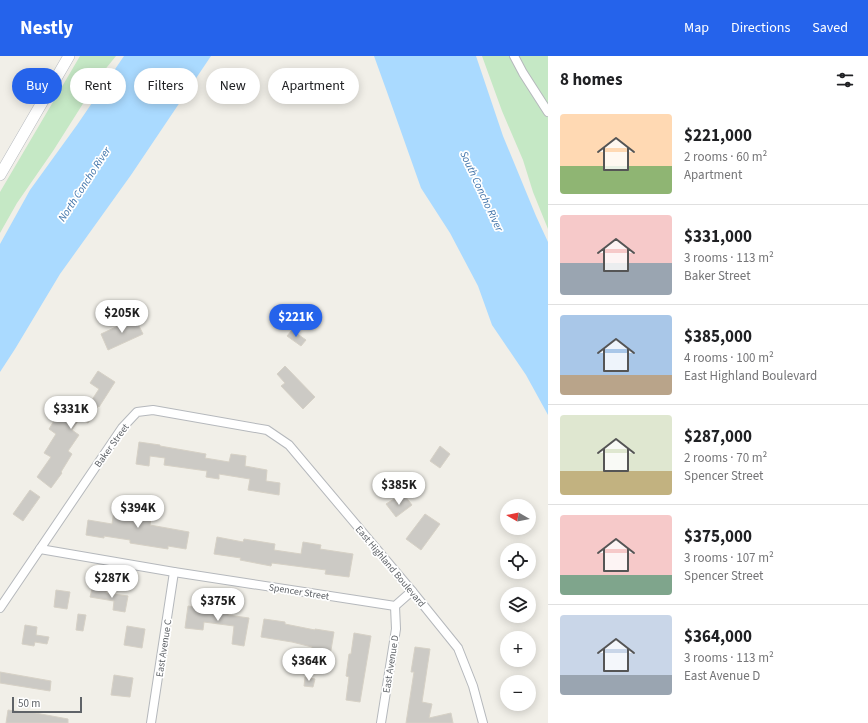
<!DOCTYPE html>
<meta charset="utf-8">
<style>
:root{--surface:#fff;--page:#f6f6f6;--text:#202124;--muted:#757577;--line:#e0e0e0;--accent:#2563eb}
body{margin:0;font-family:"Source Sans 3",sans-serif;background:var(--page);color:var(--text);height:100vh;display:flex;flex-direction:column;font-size:15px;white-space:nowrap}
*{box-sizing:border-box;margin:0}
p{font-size:13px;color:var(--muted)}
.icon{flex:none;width:22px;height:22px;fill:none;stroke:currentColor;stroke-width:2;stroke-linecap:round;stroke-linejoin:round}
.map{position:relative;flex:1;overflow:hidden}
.details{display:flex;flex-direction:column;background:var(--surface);width:320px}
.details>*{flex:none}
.top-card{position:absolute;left:12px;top:12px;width:380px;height:36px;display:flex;gap:8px}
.needle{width:26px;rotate:279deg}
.controls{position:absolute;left:500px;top:443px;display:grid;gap:8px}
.controls a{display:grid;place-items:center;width:36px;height:36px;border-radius:50%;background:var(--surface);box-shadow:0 2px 10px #0003;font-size:20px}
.scale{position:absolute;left:12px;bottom:10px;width:70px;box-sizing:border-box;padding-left:4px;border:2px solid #5f6368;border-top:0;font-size:11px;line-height:14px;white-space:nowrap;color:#5f6368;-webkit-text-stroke:3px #fff;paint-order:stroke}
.price{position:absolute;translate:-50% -34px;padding:0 9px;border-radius:14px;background:#fff;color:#222;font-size:13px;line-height:26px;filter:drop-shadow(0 1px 2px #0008)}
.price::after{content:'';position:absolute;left:50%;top:24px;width:12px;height:9px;margin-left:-6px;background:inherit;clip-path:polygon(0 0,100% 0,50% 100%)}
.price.selected{background:var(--accent);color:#fff}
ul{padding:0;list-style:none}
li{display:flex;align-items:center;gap:12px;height:100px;padding:0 12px}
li+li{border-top:1px solid var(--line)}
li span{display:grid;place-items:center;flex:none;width:112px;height:80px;border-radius:4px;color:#555}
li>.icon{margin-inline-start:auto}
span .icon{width:48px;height:48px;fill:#fffc;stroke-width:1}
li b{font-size:17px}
h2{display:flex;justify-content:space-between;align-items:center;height:48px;padding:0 12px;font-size:17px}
.chip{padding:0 14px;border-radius:18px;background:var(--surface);box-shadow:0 2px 10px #0003;font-size:14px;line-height:36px}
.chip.selected{background:var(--accent);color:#fff}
header{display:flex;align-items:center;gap:24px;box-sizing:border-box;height:56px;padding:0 20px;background:var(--accent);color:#fff}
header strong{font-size:19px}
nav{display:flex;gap:22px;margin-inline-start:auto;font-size:14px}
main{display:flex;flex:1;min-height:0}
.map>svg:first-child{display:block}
</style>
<header>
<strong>Nestly</strong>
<nav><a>Map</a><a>Directions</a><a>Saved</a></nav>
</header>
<main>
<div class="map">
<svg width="548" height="667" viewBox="0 0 548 667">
<rect width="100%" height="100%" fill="#f1efe8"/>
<g fill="#c5e8c5">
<polygon points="80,0 116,0 103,16 53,95 17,147 0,177 0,136"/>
<polygon points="482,0 548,0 548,173 533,136 523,104 502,55"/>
</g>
<g fill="#aadaff">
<polygon points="124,0 211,0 131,119 60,218 15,293 0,316 0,188 30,134 77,69"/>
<polygon points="374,0 476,0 503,80 536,160 548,186 548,359 526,319 492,269 478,230 450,177 421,132 387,36"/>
</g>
<g fill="#cccac5" stroke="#d6d1c6">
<polygon points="135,262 143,278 108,294 101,278"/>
<polygon points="292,274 306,284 301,290 287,280"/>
<polygon points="285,310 315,341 303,353 281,330 285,327 277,318"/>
<polygon points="98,315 115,326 99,351 98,350 88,367 80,362 72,374 79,379 68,395 72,398 61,416 62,417 51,432 37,421 51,401 44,397 56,378 49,373 68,342 86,353 99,333 90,327"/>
<polygon points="139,386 160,389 160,390 206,398 205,402 229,406 231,398 246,400 245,410 267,414 266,425 280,427 279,439 248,434 250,423 219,418 219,423 206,421 207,415 164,409 165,402 150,400 149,410 136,408"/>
<polygon points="440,390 450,398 440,412 430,405"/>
<polygon points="30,434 40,441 23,465 13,458"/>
<polygon points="405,440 412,449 396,461 386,448 394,443 397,447"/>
<polygon points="115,447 125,448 125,451 152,455 150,469 189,476 186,493 168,490 168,493 130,487 130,484 104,480 104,482 86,479 88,464 112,468"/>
<polygon points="425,458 440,468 421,494 406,483"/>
<polygon points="217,481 243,486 244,483 275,488 274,494 301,498 303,486 321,489 320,493 353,498 349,521 325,518 326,514 272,507 271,510 240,504 241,502 214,498"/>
<polygon points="92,533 106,535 106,537 128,540 125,556 113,554 114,545 90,541"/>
<polygon points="56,534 70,536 67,553 54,551"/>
<polygon points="188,550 206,553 206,554 228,558 228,559 249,562 244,590 232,588 234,570 204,566 203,574 185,572"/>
<polygon points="78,558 86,559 83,575 76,574"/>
<polygon points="264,563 285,566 285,568 315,574 315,573 334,576 329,606 321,605 323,595 312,593 312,591 292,586 261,581"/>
<polygon points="25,569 37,571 36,579 49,581 47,588 35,586 34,590 22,588"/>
<polygon points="127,570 145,573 142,592 124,589"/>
<polygon points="354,577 371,580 360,646 346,644 349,621 346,620 349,598 351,598"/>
<polygon points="415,591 430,593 422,646 432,648 429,662 451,657 453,667 406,667 414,616 411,616"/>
<polygon points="0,616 51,625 50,635 0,627"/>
<polygon points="114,619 133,622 130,641 111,639"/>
<polygon points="305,621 315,623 313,631 304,630"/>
<polygon points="8,654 30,657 30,656 68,663 68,667 6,667"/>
</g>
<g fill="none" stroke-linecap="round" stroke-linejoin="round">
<g stroke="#b5b8bc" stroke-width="10">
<g id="street">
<polyline points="514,0 523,17 548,56"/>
<polyline points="40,493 174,516 395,550 412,535"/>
<polyline points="0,552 122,372 137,356 153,354 267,374 289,389 412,535 458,592 473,630 483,667"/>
<polyline points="151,667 174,516"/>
<polyline points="381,667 396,573 395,550"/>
</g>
</g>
<g stroke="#b6babf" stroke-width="12">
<polyline id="secondary" points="0,119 69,0"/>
</g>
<use href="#street" stroke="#fff" stroke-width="8"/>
<use href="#secondary" stroke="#fff" stroke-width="11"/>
</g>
<g text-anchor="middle" stroke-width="3.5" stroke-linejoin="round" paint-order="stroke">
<g font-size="10" fill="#5f6368" stroke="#fff">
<text transform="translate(111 389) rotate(-54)" y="4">Baker Street</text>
<text transform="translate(391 510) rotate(50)" y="4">East Highland Boulevard</text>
<text transform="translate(299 535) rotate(9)" y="4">Spencer Street</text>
<text transform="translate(163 592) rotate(-81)" y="4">East Avenue C</text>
<text transform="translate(390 608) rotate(-81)" y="4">East Avenue D</text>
</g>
<g font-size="11" font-style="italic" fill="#4174aa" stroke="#fff">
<text transform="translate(84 128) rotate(-57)" y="4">North Concho River</text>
<text transform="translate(482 135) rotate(65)" y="4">South Concho River</text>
</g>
</g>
</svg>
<div class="controls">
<a><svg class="needle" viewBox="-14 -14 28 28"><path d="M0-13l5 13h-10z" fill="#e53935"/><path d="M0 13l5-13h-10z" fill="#757577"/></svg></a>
<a><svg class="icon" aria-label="locate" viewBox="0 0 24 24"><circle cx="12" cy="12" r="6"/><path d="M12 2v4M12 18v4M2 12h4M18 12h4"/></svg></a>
<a><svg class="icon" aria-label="layers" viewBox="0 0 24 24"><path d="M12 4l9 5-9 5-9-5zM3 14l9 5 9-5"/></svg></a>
<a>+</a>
<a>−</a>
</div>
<div class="scale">50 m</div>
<b class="price" style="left:122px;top:278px">$205K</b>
<b class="price selected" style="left:296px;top:282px">$221K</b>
<b class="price" style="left:71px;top:374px">$331K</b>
<b class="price" style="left:399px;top:450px">$385K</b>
<b class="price" style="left:138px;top:473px">$394K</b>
<b class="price" style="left:112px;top:543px">$287K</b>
<b class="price" style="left:218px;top:566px">$375K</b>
<b class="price" style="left:309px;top:626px">$364K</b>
<div class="top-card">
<a class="chip selected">Buy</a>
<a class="chip">Rent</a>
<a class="chip">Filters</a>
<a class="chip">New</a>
<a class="chip">Apartment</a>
</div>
</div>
<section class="details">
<h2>8 homes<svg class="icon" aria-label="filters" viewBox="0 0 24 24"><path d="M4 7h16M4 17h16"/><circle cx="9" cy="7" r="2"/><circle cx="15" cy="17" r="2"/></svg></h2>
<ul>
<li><span style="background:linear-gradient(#ffd9b3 65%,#8fb573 0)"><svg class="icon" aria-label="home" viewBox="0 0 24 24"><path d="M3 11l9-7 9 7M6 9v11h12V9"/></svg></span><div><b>$221,000</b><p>2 rooms · 60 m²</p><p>Apartment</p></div></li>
<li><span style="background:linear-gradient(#f6c9c9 60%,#9aa5b1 0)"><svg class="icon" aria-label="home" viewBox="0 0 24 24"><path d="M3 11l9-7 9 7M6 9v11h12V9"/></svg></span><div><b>$331,000</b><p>3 rooms · 113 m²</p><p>Baker Street</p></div></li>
<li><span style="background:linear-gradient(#a9c7e8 75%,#b9a48a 0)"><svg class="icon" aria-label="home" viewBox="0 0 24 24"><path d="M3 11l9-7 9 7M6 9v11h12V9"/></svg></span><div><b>$385,000</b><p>4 rooms · 100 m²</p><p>East Highland Boulevard</p></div></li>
<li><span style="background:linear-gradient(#dfe7d0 70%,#c2b280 0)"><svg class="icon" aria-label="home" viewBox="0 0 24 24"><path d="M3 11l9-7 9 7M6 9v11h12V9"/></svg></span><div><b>$287,000</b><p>2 rooms · 70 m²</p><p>Spencer Street</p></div></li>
<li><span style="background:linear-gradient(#f6c9c9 75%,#7fa58c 0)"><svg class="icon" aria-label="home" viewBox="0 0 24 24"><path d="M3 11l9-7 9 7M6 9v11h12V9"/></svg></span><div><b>$375,000</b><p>3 rooms · 107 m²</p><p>Spencer Street</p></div></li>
<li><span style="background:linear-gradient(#c9d6e8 75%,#9aa5b1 0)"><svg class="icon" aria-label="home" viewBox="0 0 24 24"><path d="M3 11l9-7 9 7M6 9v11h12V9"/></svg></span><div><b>$364,000</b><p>3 rooms · 113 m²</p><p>East Avenue D</p></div></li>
</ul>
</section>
</main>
